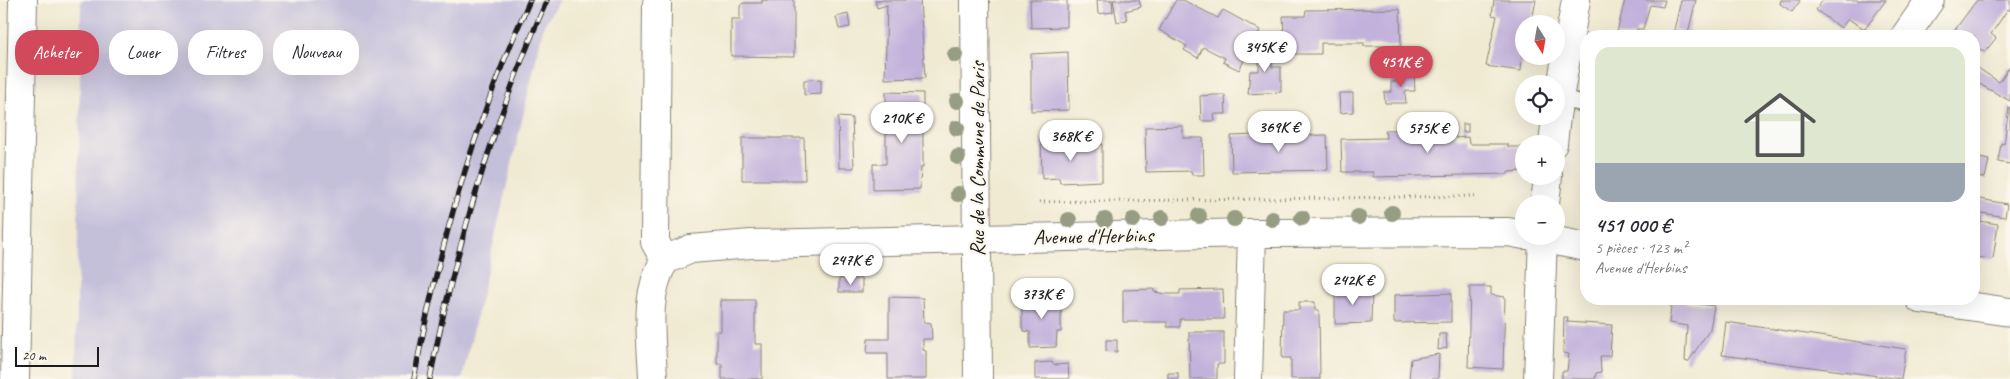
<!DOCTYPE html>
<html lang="fr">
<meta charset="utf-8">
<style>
:root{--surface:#fff;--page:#f7f7f7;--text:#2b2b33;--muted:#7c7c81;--line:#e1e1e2;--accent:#d1495b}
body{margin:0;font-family:Caveat,sans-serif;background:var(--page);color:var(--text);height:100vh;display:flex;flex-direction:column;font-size:19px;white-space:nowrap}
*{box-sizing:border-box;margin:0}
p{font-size:16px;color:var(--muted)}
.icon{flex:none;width:28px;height:28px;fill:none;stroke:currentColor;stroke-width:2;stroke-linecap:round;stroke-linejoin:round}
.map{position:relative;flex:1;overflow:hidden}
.drawer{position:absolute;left:1580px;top:30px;width:400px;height:275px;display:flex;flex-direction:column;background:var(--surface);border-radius:20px;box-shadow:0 5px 20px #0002}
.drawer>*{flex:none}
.banner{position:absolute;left:15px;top:30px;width:475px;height:45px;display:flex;gap:10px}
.needle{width:32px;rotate:169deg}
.buttons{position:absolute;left:1515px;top:15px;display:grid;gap:10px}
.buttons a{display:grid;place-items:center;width:50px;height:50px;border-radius:50%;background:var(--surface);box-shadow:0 5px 20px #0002;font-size:25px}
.scale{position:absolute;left:15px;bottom:12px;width:84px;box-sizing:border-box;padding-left:5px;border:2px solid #1c1c1c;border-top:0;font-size:14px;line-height:18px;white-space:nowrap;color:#1c1c1c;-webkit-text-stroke:4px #fbf7ec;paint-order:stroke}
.price{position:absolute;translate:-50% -42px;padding:0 11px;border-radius:18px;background:#fff;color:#222;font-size:16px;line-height:32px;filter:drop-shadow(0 1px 2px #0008)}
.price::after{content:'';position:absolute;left:50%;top:30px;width:15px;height:11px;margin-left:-8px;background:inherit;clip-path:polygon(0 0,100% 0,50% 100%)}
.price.on{background:var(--accent);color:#fff}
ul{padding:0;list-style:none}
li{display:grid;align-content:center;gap:10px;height:265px;padding:0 15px}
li+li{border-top:1px solid var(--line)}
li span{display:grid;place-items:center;height:155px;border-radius:15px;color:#555}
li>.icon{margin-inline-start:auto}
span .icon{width:90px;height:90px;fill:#fffc;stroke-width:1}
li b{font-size:21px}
.pill{padding:0 18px;border-radius:20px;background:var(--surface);box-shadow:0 5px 20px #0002;font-size:18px;line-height:45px}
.pill.on{background:var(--accent);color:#fff}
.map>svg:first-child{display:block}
</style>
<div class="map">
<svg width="2010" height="379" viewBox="0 0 2010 379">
<rect width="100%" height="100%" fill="#fbf7ec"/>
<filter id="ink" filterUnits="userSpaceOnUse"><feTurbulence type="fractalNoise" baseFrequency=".02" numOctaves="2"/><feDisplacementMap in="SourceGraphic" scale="10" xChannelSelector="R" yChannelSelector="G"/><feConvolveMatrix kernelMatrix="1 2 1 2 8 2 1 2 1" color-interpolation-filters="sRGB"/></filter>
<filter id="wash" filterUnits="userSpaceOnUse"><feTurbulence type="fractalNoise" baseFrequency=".0096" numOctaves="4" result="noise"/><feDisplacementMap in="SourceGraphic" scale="20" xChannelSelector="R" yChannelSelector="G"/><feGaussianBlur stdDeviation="1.12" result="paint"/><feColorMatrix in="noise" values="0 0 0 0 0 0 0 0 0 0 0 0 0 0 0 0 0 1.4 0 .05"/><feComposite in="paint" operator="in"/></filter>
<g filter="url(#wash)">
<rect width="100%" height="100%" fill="#f0ead2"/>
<polygon fill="#c5c0da" points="81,0 559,0 544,25 462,379 76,379"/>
<g id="blocks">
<g fill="#c2b1db">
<polygon points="762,0 794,0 794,57 731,56 731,19 740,19 740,6 743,3 762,3"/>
<polygon points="875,0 920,0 925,78 885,79 887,5 877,8"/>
<polygon points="1030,0 1067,0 1067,27 1031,28"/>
<polygon points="1097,0 1112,0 1113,12 1098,14"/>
<polygon points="1113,0 1139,0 1141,7 1125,11 1127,20 1117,22"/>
<polygon points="1176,0 1183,0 1218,18 1223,10 1260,30 1239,70 1223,62 1225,58 1203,47 1198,58 1184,50 1187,46 1159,30"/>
<polygon points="1494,0 1536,0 1532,20 1527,19 1526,24 1524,24 1521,71 1486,66 1497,16 1492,15"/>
<polygon points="1625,0 1665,0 1663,7 1650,5 1643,29 1637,29 1635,36 1616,36"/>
<polygon points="1681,0 1696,0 1688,33 1674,30"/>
<polygon points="1781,0 1798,0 1800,1 1792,12 1780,4"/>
<polygon points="1823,0 1886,0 1865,29 1848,19 1841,28 1816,10"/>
<polygon points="1977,0 2010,0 2010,11 2008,9 1991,34 1996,38 1985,52 1980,49 1977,54 1974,52 1974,36 1951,35"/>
<polygon points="1400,9 1401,46 1364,46 1364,43 1321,43 1321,54 1285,54 1283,16 1305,16 1306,10"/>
<polygon points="848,14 850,27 839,29 836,17"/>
<polygon points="1259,39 1271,46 1272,67 1281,67 1281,92 1248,94 1250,71 1259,71"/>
<polygon points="1068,52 1069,110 1031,111 1031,54"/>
<polygon points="2010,66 2010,101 1974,81 1974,75 1978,68 1999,82"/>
<polygon points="1414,70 1415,91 1405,91 1406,103 1385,103 1384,92 1391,92 1391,82 1399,82 1399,71"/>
<polygon points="821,79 821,94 804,95 804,80"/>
<polygon points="886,92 923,93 923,167 921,167 920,189 873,190 873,164 886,164"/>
<polygon points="1339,93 1353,93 1353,112 1340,113"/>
<polygon points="1214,95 1225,95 1226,114 1214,114 1215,121 1201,121 1200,96"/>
<polygon points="2009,107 2010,107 2010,164 1998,162 2001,143 2004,144"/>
<polygon points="838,117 852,118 854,168 839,168"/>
<polygon points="1428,123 1455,123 1455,138 1468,137 1469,144 1508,144 1508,147 1522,147 1522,171 1509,172 1508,174 1373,177 1373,172 1342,172 1341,139 1386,138 1385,130 1428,129"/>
<rect x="1463" y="124" width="5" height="8"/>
<polygon points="1183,126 1183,138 1203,138 1204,175 1192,175 1191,171 1146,172 1145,127"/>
<polygon points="1279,134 1279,136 1327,135 1328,170 1232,172 1231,136"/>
<polygon points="1057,137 1057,144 1102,144 1102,181 1060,183 1059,178 1042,179 1041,138"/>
<polygon points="742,138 804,138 805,180 742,180"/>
<polygon points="1975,157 1989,160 1985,178 1974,176"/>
<polygon points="1974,198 2007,204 2005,217 1982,213 1980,221 1998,224 1993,259 1974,257"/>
<rect x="839" y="279" width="23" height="13"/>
<polygon points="1335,287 1348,287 1349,291 1372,291 1371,323 1335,324"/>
<polygon points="1470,287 1491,287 1491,295 1505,297 1503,369 1468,367"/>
<polygon points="1154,289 1154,292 1167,294 1180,294 1180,290 1223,289 1224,319 1180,319 1180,327 1167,327 1167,322 1123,322 1123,290"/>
<polygon points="1451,293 1451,322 1394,323 1394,295"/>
<polygon points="1058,294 1061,297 1061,332 1057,332 1056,347 1030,348 1030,332 1024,331 1022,327 1022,307 1026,307 1026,295"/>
<polygon points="889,297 923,298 924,322 931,323 932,339 923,339 923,350 926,351 926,379 888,379 888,353 867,353 868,339 889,339"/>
<polygon points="721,300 755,300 755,344 762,344 762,379 722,379 722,364 717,364 717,331 721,331"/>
<polygon points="1672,300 1714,306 1710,329 1688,362 1685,361 1687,326 1669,323"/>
<polygon points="1299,302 1315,302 1315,310 1319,310 1320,379 1291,379 1291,358 1282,358 1283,310 1299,310"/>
<polygon points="1564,317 1568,317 1567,322 1612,325 1610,356 1600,356 1601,372 1596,373 1595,379 1562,379 1562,371 1567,371 1569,354 1563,353"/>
<polygon points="1726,322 1906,349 1901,379 1722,355"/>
<polygon points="1189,332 1224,332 1224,364 1217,364 1217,379 1190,379"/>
<polygon points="1439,334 1446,334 1447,348 1438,350"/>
<polygon points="1106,340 1117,340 1117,352 1106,351"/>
<polygon points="1439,354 1438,379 1409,379 1411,359"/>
<polygon points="1052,362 1055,365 1068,364 1069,379 1035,379 1035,363"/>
<rect x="1168" y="373" width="10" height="6"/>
</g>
</g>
</g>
<g filter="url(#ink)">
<use href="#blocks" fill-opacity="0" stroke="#868377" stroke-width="1"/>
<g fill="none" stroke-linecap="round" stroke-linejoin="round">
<g stroke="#868377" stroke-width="19">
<polyline id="lane" points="1559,98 1586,104"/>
</g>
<g stroke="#868377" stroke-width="30">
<g id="street">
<polyline points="975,0 978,379"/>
<polyline points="1905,36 1930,0"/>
<polyline points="1556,116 1576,0"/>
<polyline points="1553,144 1556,116"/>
<polyline points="1545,204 1548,176"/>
<polyline points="1532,236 1586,247"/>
<polyline points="665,260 691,249 751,244 1252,233 1508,232 1524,235"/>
<polyline points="1920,299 2010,312"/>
<path d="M 653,379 C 652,340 643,295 665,260 L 655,242 L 657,3"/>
<polyline points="1248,379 1252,233"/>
<polyline points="1538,379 1543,236"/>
</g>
</g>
<g stroke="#868377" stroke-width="30">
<polyline id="secondary" points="15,379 23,0"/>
</g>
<polyline stroke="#868377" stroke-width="3" stroke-dasharray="1 4" stroke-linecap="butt" points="1039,202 1477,196"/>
<use href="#lane" stroke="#fff" stroke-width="16"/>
<use href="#street" stroke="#fff" stroke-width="28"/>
<use href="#secondary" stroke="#fff" stroke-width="28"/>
<g stroke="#1c1c1c" stroke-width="5.5">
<g id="rail">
<path d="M 414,379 C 438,250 475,120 530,0"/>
<path d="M 430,379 C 455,248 493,122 547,0"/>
</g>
</g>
<use href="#rail" stroke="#fbf7ec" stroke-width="4" stroke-dasharray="11" stroke-linecap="butt"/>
</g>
<g fill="#969d82">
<circle cx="955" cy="55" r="8"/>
<circle cx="957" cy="101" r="8"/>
<circle cx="957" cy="128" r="8"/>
<circle cx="958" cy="157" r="8"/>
<circle cx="958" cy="194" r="8"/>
<circle cx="1392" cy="213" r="8"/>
<circle cx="1199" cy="216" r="8"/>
<circle cx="1358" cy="217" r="8"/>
<circle cx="1162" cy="218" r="8"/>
<circle cx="1302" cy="218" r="8"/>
<circle cx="1234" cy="219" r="8"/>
<circle cx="1272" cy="219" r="8"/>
<circle cx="1069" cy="220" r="8"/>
<circle cx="1105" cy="220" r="8"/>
<circle cx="1133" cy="220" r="8"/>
</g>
</g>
<g text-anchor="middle" stroke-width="4.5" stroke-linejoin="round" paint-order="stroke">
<g font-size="21" fill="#1c1c1c" stroke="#fbf7ec">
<text transform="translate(977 159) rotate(-90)" y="7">Rue de la Commune de Paris</text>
<text transform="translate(1093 236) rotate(-1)" y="7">Avenue d'Herbins</text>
</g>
</g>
</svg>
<div class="buttons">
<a><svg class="needle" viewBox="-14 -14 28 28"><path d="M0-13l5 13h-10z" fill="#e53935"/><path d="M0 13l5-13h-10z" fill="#7c7c81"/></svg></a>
<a><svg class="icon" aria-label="locate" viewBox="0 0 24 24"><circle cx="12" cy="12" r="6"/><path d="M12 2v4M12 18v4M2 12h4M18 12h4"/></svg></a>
<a>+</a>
<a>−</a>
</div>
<div class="scale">20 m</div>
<b class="price" style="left:1265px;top:73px">345K €</b>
<b class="price on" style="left:1401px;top:88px">451K €</b>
<b class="price" style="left:902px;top:144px">210K €</b>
<b class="price" style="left:1279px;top:153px">369K €</b>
<b class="price" style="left:1428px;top:154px">575K €</b>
<b class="price" style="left:1071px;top:162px">368K €</b>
<b class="price" style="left:851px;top:286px">247K €</b>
<b class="price" style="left:1353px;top:306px">242K €</b>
<b class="price" style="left:1042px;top:320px">373K €</b>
<div class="banner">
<a class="pill on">Acheter</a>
<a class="pill">Louer</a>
<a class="pill">Filtres</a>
<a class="pill">Nouveau</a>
</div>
<section class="drawer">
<ul>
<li><span style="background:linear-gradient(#dfe7d0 75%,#9aa5b1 0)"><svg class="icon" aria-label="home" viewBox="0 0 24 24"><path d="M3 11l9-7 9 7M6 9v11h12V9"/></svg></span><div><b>451 000 €</b><p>5 pièces · 123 m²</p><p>Avenue d'Herbins</p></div></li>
</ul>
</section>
</div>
